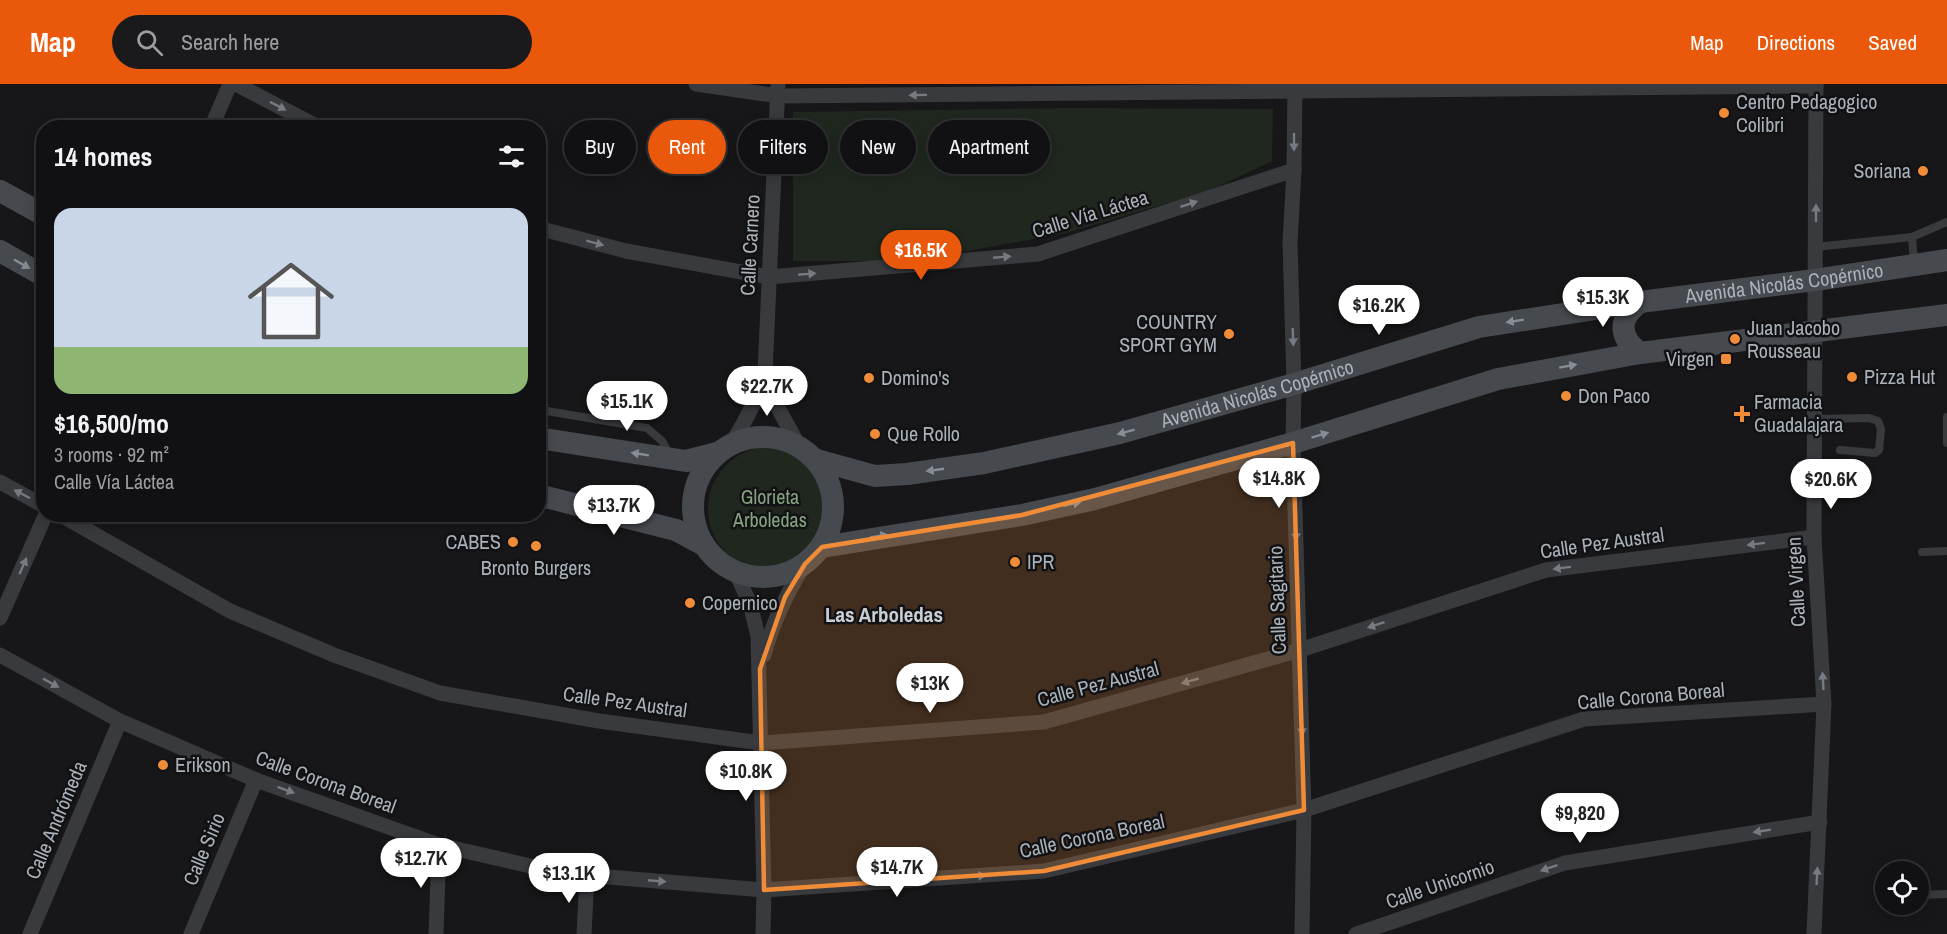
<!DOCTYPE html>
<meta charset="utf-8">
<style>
:root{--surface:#111113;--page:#1a1a1c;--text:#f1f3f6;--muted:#9c9da0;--line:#303133;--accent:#ea580c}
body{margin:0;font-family:"Archivo Narrow",sans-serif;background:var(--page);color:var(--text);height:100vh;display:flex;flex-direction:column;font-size:22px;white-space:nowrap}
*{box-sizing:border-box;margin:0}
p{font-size:20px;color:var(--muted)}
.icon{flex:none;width:33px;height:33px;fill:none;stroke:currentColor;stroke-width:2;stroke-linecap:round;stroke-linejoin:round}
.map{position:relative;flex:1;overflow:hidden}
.panel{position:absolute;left:36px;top:36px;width:510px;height:402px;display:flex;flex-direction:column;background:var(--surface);border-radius:24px;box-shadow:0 3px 15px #0003,0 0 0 2px var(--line)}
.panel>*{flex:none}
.hud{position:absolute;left:564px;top:36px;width:570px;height:54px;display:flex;gap:12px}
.buttons{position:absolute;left:1875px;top:777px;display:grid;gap:12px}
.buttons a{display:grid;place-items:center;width:54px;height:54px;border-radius:50%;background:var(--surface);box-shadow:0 3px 15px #0003,0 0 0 2px var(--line);font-size:30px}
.price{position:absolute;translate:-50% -51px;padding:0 14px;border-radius:21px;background:#fff;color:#222;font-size:20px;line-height:39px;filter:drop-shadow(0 2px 3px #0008)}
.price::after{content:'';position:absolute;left:50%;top:36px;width:18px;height:14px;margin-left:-9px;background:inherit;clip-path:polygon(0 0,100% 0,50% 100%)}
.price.active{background:var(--accent);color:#fff}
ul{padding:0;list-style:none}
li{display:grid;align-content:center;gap:12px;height:318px;padding:0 18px}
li+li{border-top:2px solid var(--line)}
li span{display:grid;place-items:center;height:186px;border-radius:18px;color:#555}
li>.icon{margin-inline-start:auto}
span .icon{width:108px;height:108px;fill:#fffc;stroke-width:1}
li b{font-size:26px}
h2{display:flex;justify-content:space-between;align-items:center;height:72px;padding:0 18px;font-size:26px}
.pill{padding:0 21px;border-radius:27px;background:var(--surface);box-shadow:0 3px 15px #0003,0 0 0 2px var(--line);font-size:21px;line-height:54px}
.pill.active{background:var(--accent);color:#fff}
header{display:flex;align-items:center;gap:36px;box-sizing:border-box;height:84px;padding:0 30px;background:var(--accent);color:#fff}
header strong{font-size:28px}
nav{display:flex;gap:33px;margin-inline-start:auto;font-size:21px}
.search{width:420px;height:54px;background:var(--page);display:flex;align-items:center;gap:15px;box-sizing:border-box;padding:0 21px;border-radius:33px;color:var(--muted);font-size:22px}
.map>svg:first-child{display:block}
</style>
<header>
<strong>Map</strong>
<div class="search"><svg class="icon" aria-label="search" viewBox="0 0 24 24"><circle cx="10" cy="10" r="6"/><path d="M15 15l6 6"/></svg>Search here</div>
<nav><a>Map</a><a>Directions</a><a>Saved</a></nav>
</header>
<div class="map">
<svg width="1947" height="850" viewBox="0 0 1947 850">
<rect width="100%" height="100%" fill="#171719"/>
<g fill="#1f271f">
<polygon points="1070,24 1273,25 1272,77 1209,107 1066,149 968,167 889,177 793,177 793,28"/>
<circle cx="770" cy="425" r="62"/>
</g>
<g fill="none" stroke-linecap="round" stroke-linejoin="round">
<g stroke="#383a3e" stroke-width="8">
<polyline points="1912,153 1914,178"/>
<polyline points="1815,163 1912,153 1947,138"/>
<polyline points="538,330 547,327 647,344 662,357 670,371"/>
<polyline points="1947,333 1947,359"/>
<polyline points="1815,335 1869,334 1878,337 1881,345 1879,366 1875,369 1840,366"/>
<polyline points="1922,468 1947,467"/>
<polyline points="1918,811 1947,810"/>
</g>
<g stroke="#383a3e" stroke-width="15">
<polyline points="236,0 320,44"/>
<polyline points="696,0 779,12 1816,2"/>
<polyline points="1295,0 1294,86 1290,159 1294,300 1293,359 1304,726 1302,850"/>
<polyline points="211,44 230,0"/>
<polyline points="538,144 626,167 769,193 1038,170 1294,86"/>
<polyline points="765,289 773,315 799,362"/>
<path d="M 731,360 C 746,337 757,316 765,289 L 778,0"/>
<polyline points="0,398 44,422"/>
<polyline points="59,430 230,527 334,571 440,609 599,637 761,659 1044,638 1300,566 1546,486 1814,453"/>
<polyline points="736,489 750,520 758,552 764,806 763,850"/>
<polyline points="0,534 46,430"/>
<polyline points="0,571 120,637 256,696 439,761 561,789 764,806 1044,787 1304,726 1584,635 1824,620"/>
<path d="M 764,571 C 773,537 786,510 805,480"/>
<polyline points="30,850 120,637"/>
<polyline points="191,850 256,696"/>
<polyline points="436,850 439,761"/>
<polyline points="584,850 587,791"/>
<polyline points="1356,850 1565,779 1820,738"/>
<polyline points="1814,850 1824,620 1814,453 1816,0"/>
</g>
<g stroke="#46494e" stroke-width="22">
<polyline points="0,107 44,131"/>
<polyline points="0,167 44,192"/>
<path d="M 1640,218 C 1618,234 1618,253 1640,269"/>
<circle cx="763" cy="423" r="70"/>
<polyline points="538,354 686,377 717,369"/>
<path id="s1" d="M 817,376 L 875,392 L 907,390 L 984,379 L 1120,349 L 1294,300 L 1479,243 L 1640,218 L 1815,196 L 1947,176"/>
<polyline points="538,411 676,446 702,460"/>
<polyline points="822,463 1022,431 1095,415 1293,359 1498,295 1640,269 1947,231"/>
</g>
</g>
<defs><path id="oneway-solid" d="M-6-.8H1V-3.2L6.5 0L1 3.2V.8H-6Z" transform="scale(1.5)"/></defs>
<g fill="#767b82">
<use href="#oneway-solid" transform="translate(918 11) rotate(179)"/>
<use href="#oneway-solid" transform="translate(278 22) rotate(27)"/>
<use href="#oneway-solid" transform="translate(1294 58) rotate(90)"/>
<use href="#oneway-solid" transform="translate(1189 120) rotate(-18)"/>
<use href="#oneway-solid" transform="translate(1816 129) rotate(-90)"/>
<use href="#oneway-solid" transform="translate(595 159) rotate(15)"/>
<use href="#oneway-solid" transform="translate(1002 173) rotate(-5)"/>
<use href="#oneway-solid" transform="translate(807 190) rotate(-5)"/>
<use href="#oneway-solid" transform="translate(1293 253) rotate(88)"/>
<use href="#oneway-solid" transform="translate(22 410) rotate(-152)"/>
<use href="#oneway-solid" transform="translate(1296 448) rotate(88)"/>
<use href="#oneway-solid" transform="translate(1756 460) rotate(173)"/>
<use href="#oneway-solid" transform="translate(23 482) rotate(-66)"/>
<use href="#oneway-solid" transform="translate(1562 484) rotate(173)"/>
<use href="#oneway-solid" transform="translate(1376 541) rotate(162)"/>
<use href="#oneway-solid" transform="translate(1190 597) rotate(164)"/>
<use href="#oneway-solid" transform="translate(1823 597) rotate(-93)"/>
<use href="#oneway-solid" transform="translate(51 599) rotate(29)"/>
<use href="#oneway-solid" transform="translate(1302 643) rotate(88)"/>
<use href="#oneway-solid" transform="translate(286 706) rotate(20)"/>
<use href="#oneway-solid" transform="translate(1762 747) rotate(171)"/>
<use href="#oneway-solid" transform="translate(1549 784) rotate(161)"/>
<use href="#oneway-solid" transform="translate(977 792) rotate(-4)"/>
<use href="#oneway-solid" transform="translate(1817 792) rotate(-87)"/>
<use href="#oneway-solid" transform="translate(657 797) rotate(5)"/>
</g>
<g fill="#868d94">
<use href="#oneway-solid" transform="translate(22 180) rotate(29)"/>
<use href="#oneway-solid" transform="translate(1515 237) rotate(171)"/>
<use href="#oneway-solid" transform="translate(1568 282) rotate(-10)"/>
<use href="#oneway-solid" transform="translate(1126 348) rotate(165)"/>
<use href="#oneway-solid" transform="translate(1320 351) rotate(-17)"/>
<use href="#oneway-solid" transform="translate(640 370) rotate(-171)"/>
<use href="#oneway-solid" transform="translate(935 386) rotate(172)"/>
<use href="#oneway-solid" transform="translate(1072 420) rotate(-12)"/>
<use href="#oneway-solid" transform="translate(879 452) rotate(-9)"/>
</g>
<path fill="#f08c38" fill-opacity="0.2" stroke="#f08c38" stroke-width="4.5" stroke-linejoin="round" d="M 1293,359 L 1304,726 L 1044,787 L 764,806 L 760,585 L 785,513 L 805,480 L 822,463 L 1022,431 Z"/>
<g fill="#f08c38" stroke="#121214" stroke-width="2">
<circle cx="1724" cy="29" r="6"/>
<circle cx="1923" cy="87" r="6"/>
<circle cx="1229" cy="250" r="6"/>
<circle cx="1735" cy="255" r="6"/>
<rect x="1720" y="269" width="12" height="12" rx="3"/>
<circle cx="1852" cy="293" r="6"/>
<circle cx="869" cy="294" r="6"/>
<circle cx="1566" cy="312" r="6"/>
<path d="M1739 321h6v6h6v6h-6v6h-6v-6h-6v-6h6z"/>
<circle cx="875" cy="350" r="6"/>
<circle cx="513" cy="458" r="6"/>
<circle cx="536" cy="462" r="6"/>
<circle cx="1015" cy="478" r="6"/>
<circle cx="690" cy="519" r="6"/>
<circle cx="163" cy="681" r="6"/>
</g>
<g text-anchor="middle" stroke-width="5" stroke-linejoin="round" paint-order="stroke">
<g font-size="20" fill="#a9b1b9" stroke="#121214" text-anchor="start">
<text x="1736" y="25">Centro Pedagogico<tspan x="1736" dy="23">Colibri</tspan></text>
<text x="1911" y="94" text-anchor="end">Soriana</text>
<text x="1217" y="245" text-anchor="end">COUNTRY<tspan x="1217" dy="23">SPORT GYM</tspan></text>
<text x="1747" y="251">Juan Jacobo<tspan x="1747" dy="23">Rousseau</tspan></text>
<text x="1714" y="282" text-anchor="end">Virgen</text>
<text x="1864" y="300">Pizza Hut</text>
<text x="881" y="301">Domino's</text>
<text x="1578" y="319">Don Paco</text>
<text x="1754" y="325">Farmacia<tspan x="1754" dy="23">Guadalajara</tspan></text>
<text x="887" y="357">Que Rollo</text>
<text x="501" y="465" text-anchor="end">CABE´S</text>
<text x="1027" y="485">IPR</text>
<text x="536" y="491" text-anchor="middle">Bronto Burgers</text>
<text x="702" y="526">Copernico</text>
<text x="175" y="688">Erikson</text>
</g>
<g font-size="20" fill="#a9b1b9" stroke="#121214">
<text transform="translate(1090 130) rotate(-17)" y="7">Calle Vía Láctea</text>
<text transform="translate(750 161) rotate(-87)" y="7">Calle Carnero</text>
<text dy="7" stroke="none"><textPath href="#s1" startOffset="992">Avenida Nicolás Copérnico</textPath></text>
<text dy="7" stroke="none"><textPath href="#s1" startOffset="452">Avenida Nicolás Copérnico</textPath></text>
<text transform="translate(1602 459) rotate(-8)" y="7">Calle Pez Austral</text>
<text transform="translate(1796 498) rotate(-93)" y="7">Calle Virgen</text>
<text transform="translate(1277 516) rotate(-92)" y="7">Calle Sagitario</text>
<text transform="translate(1098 600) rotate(-15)" y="7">Calle Pez Austral</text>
<text transform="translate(1651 612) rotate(-5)" y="7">Calle Corona Boreal</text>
<text transform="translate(625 618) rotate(8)" y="7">Calle Pez Austral</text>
<text transform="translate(326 698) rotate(20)" y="7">Calle Corona Boreal</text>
<text transform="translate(56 736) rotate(-67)" y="7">Calle Andrómeda</text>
<text transform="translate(1092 752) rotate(-12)" y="7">Calle Corona Boreal</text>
<text transform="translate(204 765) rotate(-67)" y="7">Calle Sirio</text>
<text transform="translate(1440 800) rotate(-19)" y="7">Calle Unicornio</text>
</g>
<g font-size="20" fill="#85a380" stroke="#121214">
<text x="770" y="420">Glorieta<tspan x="770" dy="23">Arboledas</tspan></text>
</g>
<g font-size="21" font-weight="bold" fill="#cacfd5" stroke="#121214">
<text x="884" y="538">Las Arboledas</text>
</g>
</g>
</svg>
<div class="buttons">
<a><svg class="icon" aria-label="locate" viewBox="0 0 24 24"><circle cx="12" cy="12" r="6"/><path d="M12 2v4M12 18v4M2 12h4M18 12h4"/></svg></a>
</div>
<b class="price active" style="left:921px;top:197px">$16.5K</b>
<b class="price" style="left:1603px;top:244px">$15.3K</b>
<b class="price" style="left:1379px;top:252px">$16.2K</b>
<b class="price" style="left:767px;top:333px">$22.7K</b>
<b class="price" style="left:627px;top:348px">$15.1K</b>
<b class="price" style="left:1279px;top:425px">$14.8K</b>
<b class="price" style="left:1831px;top:426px">$20.6K</b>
<b class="price" style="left:614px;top:452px">$13.7K</b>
<b class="price" style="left:930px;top:630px">$13K</b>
<b class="price" style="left:746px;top:718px">$10.8K</b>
<b class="price" style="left:1580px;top:760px">$9,820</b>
<b class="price" style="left:421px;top:805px">$12.7K</b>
<b class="price" style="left:897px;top:814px">$14.7K</b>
<b class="price" style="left:569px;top:820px">$13.1K</b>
<div class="hud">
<a class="pill">Buy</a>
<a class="pill active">Rent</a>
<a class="pill">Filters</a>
<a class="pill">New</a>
<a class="pill">Apartment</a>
</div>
<section class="panel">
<h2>14 homes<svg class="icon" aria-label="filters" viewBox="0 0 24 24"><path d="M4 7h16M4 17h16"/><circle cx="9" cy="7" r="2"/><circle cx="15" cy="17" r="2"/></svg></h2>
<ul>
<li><span style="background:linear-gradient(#c9d6e8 75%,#8fb573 0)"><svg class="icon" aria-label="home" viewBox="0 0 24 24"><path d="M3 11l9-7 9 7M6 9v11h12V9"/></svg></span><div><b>$16,500/mo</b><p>3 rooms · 92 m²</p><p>Calle Vía Láctea</p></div></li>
</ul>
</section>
</div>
